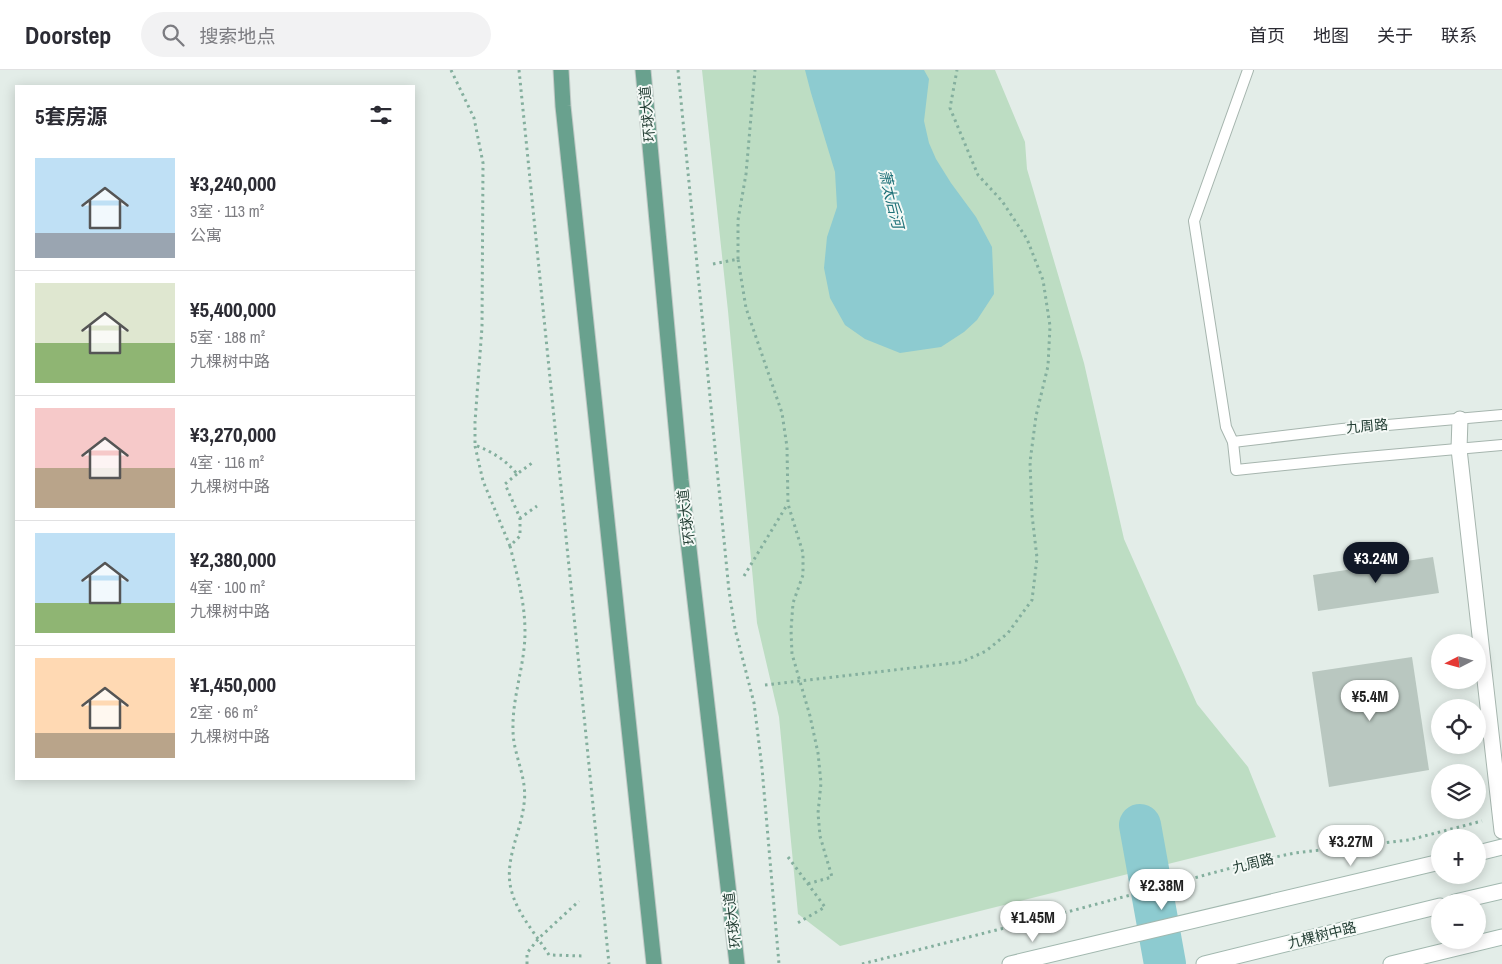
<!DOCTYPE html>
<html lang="zh">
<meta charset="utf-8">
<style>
:root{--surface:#fff;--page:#f2f2f3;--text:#2b2b33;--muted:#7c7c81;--line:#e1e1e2;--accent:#111827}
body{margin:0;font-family:"Archivo Narrow","Noto Sans SC",sans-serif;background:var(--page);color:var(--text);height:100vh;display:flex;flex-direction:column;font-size:19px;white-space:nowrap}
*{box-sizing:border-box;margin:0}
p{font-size:16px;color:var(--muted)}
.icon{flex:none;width:28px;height:28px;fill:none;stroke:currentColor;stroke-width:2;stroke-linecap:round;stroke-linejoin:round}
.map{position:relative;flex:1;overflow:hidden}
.drawer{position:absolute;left:15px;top:15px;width:400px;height:695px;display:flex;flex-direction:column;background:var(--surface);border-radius:0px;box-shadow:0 2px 12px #0003}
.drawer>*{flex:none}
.needle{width:32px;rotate:264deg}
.tools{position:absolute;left:1431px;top:564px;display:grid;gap:10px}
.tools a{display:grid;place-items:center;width:55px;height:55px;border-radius:50%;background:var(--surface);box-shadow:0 2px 12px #0003;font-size:25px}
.price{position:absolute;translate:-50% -42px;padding:0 11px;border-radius:18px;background:#fff;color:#222;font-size:16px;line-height:32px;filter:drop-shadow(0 1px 2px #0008)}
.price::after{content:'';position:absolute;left:50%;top:30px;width:15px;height:11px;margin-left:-8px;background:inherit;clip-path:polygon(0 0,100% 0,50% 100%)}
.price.active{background:var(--accent);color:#fff}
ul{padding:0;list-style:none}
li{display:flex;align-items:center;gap:15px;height:125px;padding:0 20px}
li+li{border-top:1px solid var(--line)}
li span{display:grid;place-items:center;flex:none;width:140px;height:100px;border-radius:0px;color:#555}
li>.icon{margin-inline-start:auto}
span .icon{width:60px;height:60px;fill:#fffc;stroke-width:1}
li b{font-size:21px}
h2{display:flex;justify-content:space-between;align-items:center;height:60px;padding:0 20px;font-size:21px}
header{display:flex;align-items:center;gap:30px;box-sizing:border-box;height:70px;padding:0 25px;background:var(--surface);border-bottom:1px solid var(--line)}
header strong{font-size:24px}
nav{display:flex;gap:28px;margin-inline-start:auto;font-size:18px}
.search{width:350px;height:45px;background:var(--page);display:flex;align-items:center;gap:12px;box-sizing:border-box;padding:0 18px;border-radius:28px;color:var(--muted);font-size:19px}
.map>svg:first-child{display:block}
</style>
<header>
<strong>Doorstep</strong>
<div class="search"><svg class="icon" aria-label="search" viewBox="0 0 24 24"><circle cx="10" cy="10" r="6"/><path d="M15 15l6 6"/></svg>搜索地点</div>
<nav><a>首页</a><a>地图</a><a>关于</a><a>联系</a></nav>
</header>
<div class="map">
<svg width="1502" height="894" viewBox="0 0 1502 894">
<rect width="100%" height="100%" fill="#e3ede8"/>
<polygon fill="#bdddc3" points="702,0 995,0 1025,72 1027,99 1084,293 1124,469 1197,634 1248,697 1276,767 840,876 798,844 779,647 757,553 728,241"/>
<polygon fill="#8dcbd0" points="805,0 924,0 929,9 924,51 929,73 936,89 951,113 976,147 992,177 994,224 977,250 964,262 941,277 900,283 865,269 845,255 830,228 824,198 827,167 837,137 835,102 811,23"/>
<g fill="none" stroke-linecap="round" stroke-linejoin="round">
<polyline stroke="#8dcbd0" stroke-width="42" points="1140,755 1165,894"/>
</g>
<g fill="#b9c7c0">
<polygon points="1433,487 1439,523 1318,541 1313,505"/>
<polygon points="1412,587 1429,700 1329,717 1312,602"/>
</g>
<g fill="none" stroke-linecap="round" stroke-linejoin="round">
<g stroke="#a6b5ae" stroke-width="12">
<g id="lane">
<polyline points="1248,0 1194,151 1226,357 1233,372 1236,400 1344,389 1502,375"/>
<polyline points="1233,372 1342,359 1502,345"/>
</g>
</g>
<g stroke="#a6b5ae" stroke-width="17">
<polyline id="street" points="1460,349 1459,379 1502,761"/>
</g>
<g stroke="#a2b8af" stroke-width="17">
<g id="secondary">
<polyline points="1478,783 1502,777"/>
<polyline points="1455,832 1502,821"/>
<polyline points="1010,894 1440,792"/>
<polyline points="1204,894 1440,836"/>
<polyline points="1391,894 1502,867"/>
</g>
</g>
<g stroke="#c1c9c6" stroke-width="17">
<g id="primary">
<polyline points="561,0 563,36 654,894"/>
<polyline points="643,0 681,410 737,894"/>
</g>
</g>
<g stroke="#84af9e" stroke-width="3" stroke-dasharray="2.5 4" stroke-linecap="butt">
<path d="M 451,0 L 474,48 L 483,93 L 482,257 L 475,352 L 475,375 C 492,382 505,389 517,404 L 532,393"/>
<polyline points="519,0 609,894"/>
<polyline points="678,0 729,521 735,559 754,633 762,698 779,894"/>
<polyline points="738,189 738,150 746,104 755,0"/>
<polyline points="713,194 738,189 746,238 782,343 787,377 788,434 803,483 803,505 793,533 791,560 792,584 810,646 818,683 821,713 818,743 820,766 832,807 807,814"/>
<polyline points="475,376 483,411 510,476 520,466 520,448"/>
<polyline points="517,404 505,414 520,448 537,436"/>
<path d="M 510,476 C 517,505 525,532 525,562 C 525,595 512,627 513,660 C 513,685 528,708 524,734 C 521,762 504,790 511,819 C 517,844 536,864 549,885 L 585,886"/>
<polyline points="744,506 787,435"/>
<polyline points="765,615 962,592 986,581 1008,563 1032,530 1037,488 1032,445 1030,392 1036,346 1048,296 1050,256 1043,210 1027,169 1002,131 978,105 950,38 957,0"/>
<polyline points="788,787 825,837 796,854"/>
<polyline points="527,894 527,883 539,868 579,831"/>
<polyline points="862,894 1056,845 1261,790 1295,783 1409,770 1482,751"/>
</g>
<use href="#lane" stroke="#fff" stroke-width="10"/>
<use href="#street" stroke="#fff" stroke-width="15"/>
<use href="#secondary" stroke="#fff" stroke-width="15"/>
<use href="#primary" stroke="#69a18e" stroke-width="15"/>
</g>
<g text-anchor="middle" stroke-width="4" stroke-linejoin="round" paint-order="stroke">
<g font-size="14" fill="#233e34" stroke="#f4f9f6">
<text transform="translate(647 44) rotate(-95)" y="5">环球大道</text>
<text transform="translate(1367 356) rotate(-5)" y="5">九周路</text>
<text transform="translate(686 447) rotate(-97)" y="5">环球大道</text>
<text transform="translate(1253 793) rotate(-14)" y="5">九周路</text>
<text transform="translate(732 850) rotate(-97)" y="5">环球大道</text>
<text transform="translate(1322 865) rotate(-14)" y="5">九棵树中路</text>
</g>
<g font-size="15" font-style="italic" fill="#1e7178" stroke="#f4f9f6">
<text transform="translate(891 129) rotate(76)" y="5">萧太后河</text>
</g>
</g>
</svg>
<div class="tools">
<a><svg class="needle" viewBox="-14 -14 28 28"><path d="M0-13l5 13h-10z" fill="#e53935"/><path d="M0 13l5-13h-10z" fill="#7c7c81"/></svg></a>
<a><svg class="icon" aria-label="locate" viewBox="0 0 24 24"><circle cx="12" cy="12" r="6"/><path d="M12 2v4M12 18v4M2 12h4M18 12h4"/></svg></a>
<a><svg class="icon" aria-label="layers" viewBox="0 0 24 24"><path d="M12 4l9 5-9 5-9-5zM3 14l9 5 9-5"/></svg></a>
<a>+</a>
<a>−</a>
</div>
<b class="price active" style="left:1376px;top:514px">¥3.24M</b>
<b class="price" style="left:1370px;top:652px">¥5.4M</b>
<b class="price" style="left:1351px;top:797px">¥3.27M</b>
<b class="price" style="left:1162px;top:841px">¥2.38M</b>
<b class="price" style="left:1033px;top:873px">¥1.45M</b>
<section class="drawer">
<h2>5套房源<svg class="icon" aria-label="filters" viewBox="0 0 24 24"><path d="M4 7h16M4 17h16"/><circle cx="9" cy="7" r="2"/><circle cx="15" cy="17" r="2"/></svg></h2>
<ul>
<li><span style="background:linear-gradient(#bfe0f5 75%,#9aa5b1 0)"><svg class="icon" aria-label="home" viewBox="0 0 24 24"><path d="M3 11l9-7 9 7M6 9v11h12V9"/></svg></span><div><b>¥3,240,000</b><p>3室 · 113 m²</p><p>公寓</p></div></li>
<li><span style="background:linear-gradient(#dfe7d0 60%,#8fb573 0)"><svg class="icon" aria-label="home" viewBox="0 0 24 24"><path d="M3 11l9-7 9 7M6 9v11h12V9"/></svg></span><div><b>¥5,400,000</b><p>5室 · 188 m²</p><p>九棵树中路</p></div></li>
<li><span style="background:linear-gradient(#f6c9c9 60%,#b9a48a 0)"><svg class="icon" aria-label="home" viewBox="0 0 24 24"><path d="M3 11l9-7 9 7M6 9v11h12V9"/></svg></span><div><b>¥3,270,000</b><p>4室 · 116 m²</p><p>九棵树中路</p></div></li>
<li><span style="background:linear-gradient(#bfe0f5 70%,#8fb573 0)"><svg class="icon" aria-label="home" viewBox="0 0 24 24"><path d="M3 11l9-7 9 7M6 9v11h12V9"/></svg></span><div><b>¥2,380,000</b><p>4室 · 100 m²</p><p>九棵树中路</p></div></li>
<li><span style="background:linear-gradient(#ffd9b3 75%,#b9a48a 0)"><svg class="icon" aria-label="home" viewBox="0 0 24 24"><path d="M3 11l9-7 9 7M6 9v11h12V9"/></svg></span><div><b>¥1,450,000</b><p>2室 · 66 m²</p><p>九棵树中路</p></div></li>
</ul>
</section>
</div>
